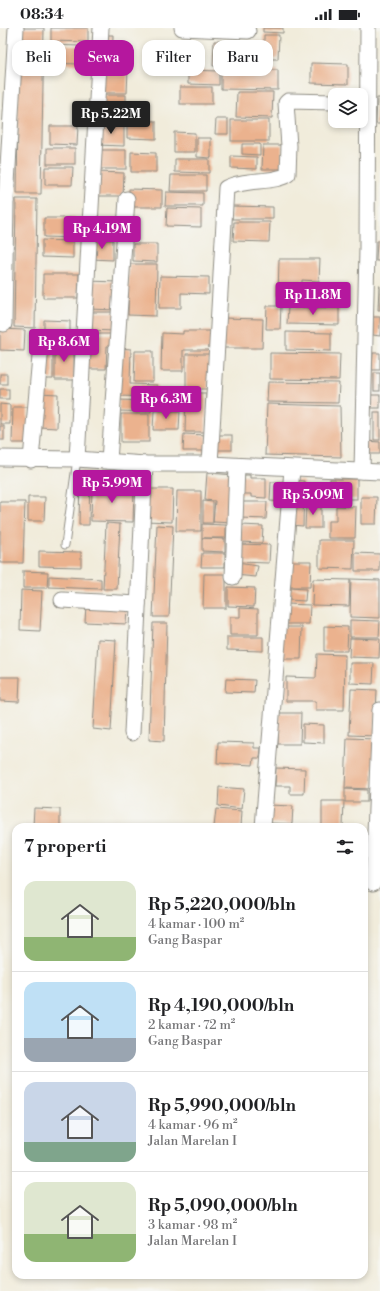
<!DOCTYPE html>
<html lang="id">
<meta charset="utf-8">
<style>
:root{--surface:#fff;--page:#f2f2f2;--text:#202124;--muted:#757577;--line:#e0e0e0;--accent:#b5179e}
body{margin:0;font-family:"Libre Bodoni",serif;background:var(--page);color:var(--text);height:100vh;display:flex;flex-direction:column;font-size:15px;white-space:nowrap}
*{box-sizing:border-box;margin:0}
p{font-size:13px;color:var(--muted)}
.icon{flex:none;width:22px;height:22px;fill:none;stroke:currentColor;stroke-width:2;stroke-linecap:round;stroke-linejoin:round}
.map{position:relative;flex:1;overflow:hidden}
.side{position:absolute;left:12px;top:795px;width:356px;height:456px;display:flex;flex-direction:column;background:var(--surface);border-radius:12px;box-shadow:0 2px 6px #0003}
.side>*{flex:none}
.guide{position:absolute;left:12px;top:12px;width:356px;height:36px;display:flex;gap:8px}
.fabs{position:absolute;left:328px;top:60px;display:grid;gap:8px}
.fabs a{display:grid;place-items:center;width:40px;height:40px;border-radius:8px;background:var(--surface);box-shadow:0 2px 6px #0003;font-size:20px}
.price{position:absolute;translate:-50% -34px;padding:0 9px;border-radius:4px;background:var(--accent);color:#fff;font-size:13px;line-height:26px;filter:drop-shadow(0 1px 2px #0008)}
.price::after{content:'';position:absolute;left:50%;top:24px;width:12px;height:9px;margin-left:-6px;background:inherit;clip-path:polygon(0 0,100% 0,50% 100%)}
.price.selected{background:#222;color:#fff}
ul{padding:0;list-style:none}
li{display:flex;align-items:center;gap:12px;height:100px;padding:0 12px}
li+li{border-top:1px solid var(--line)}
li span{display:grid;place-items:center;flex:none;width:112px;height:80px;border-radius:12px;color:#555}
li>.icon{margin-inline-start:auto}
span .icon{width:48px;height:48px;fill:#fffc;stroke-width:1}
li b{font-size:17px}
h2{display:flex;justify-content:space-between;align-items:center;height:48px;padding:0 12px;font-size:17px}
.tag{padding:0 14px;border-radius:12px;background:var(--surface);box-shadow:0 2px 6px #0003;font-size:14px;line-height:36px}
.tag.selected{background:var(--accent);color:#fff}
.status{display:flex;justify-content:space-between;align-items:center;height:28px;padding:0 20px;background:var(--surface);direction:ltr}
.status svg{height:11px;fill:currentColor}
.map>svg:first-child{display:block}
</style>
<div class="status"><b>08:34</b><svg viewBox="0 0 49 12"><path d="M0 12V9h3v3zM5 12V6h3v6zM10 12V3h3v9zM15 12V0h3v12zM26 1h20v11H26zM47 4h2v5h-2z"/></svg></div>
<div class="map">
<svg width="380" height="1263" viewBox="0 0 380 1263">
<rect width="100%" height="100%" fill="#f6f6f2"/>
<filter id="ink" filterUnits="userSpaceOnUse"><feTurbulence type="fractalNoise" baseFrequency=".025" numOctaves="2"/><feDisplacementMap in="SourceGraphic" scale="8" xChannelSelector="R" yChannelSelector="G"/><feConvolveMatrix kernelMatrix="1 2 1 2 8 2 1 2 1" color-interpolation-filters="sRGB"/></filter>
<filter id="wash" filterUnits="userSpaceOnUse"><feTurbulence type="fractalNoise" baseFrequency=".012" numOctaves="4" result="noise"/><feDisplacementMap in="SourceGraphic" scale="16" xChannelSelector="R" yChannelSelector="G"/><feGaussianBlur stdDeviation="0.9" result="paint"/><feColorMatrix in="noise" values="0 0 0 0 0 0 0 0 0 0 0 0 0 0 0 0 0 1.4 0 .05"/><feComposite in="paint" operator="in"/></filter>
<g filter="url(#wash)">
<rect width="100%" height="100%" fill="#f1ecdb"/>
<g id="blocks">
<g fill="#ebb28e">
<polygon points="19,0 44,0 41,166 17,166"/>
<polygon points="51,0 88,0 88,14 51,13"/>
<polygon points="263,0 283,0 283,5 263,4"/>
<polygon points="102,7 113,7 112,40 101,40"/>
<polygon points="264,7 279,7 278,31 264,31"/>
<polygon points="214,13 262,14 261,39 213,38"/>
<polygon points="48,17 80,18 80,36 48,35"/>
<polygon points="311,35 348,36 348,56 311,55"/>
<polygon points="101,41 128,42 127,65 100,65"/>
<polygon points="221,41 278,42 278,62 221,61"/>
<polygon points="188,42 219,43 219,57 188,56"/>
<rect x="180" y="59" width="32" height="17"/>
<polygon points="237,64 273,64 272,90 236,89"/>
<polygon points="100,67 126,67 126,87 99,86"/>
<polygon points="377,70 380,70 380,96 376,96"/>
<polygon points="216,91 228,91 228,106 215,106"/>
<polygon points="127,92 156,93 156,111 127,110"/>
<rect x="231" y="92" width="38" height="21"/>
<polygon points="98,95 124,96 124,118 97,117"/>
<polygon points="50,98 78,98 77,117 50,116"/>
<polygon points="174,104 195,105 195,124 174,124"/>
<polygon points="197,110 211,110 211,130 197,129"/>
<polygon points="242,116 260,116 260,127 242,126"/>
<polygon points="263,117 282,117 282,141 262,141"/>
<rect x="47" y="120" width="28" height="16"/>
<rect x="98" y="122" width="28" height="19"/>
<polygon points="131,124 156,125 156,144 131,144"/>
<polygon points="231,128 257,129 257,141 231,140"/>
<polygon points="175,131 209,131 209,145 175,144"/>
<polygon points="45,139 73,139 72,157 45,157"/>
<polygon points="97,144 124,145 123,168 97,168"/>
<polygon points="171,147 206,147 206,163 170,163"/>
<polygon points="129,161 162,162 162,179 129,179"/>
<polygon points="166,164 203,165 203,178 165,178"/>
<polygon points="16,171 37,171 35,300 14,299"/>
<polygon points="232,178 273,179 273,191 231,191"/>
<polygon points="167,180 201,181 201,199 166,198"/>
<polygon points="44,190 76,190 75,210 44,209"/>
<rect x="91" y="193" width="30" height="15"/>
<polygon points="234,194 270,194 269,214 233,213"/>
<polygon points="91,211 113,212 113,232 91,231"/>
<polygon points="42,212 73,213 73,230 42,229"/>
<polygon points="377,213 380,213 380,233 376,233"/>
<polygon points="133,216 157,216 157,234 133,233"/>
<polygon points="279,231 320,231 319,253 302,252 302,267 278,267"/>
<polygon points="129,236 157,236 156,288 128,287"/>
<polygon points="43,246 79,246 78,270 43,270"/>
<polygon points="160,248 209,249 209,266 181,265 181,280 159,280"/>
<polygon points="88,253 118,254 117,282 88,281"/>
<polygon points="379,258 380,258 380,282 378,282"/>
<polygon points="267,278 281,278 280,301 266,301"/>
<polygon points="288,279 339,280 339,297 287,296"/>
<polygon points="87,284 116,284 116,303 86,302"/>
<polygon points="373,289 380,289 380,308 373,307"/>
<polygon points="220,290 263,291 262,320 220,320"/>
<polygon points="44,292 70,293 70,315 44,314"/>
<polygon points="0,301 25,302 24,323 0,322"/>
<polygon points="183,303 211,303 210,322 183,322 183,343 161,343 162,305 183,306"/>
<polygon points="286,304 331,305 331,323 286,322"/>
<polygon points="87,306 112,306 112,318 107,318 106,341 86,341"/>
<polygon points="43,317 53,318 53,351 42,351"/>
<polygon points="55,317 74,318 74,352 55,352"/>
<polygon points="119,320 131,321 130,356 157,357 157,361 181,362 180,380 155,380 156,369 117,368"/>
<polygon points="135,323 153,323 153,354 134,354"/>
<polygon points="270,325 340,326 339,352 270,351"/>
<polygon points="373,325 380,325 380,342 372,342"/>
<polygon points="186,326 209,326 208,361 186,361"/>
<rect x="374" y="345" width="6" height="18"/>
<rect x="0" y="346" width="7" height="10"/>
<polygon points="268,354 339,355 338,375 267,374"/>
<rect x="0" y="361" width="9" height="10"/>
<polygon points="39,365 58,366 57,400 39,399"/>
<polygon points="186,365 206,365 206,404 185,404"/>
<rect x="371" y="367" width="9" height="13"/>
<polygon points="119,372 151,373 151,384 119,383"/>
<polygon points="0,376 10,377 10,396 0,396"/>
<polygon points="267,376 340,378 341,429 265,427"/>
<polygon points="13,379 28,379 28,415 12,415"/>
<polygon points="154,383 180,383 179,402 153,402"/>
<rect x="374" y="384" width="6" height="28"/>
<rect x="121" y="386" width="28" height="28"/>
<rect x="0" y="398" width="4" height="14"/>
<polygon points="184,406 207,407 206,423 183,423"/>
<rect x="213" y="407" width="19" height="15"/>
<polygon points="365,413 380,414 380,426 365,426"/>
<polygon points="80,444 90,445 89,497 79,497"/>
<polygon points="207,445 236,447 233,495 213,494 215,473 205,472"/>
<polygon points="240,447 250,447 250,450 266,450 266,470 251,469 251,466 239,466"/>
<rect x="330" y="451" width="27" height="20"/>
<polygon points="292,452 304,453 303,498 291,497"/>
<polygon points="271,454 285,454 284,474 270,473"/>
<polygon points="92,459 134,460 133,494 91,493"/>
<polygon points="145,461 173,461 172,494 144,493"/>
<polygon points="177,463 201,463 201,503 176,503"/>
<polygon points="28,469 45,469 44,493 28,493"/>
<polygon points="361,469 377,469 376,496 361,496"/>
<polygon points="203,473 213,474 213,495 203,495"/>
<polygon points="0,474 25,474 23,535 0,535"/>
<polygon points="240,474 267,474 266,491 240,490"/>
<polygon points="306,476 321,476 321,500 305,500"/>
<polygon points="336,478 356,479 355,510 328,510 328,493 336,493"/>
<polygon points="106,495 120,496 117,561 103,561"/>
<polygon points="202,496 226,497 226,510 202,510"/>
<polygon points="157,497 173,498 169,589 153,589"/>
<polygon points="241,497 263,498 262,515 240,514"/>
<polygon points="202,510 225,511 225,524 202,523"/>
<polygon points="319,512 354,512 353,541 319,540"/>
<polygon points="239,516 270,517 269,535 239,534"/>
<polygon points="39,523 81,524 81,539 39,538"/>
<polygon points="202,525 225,525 225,539 201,539"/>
<polygon points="355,525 380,526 380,543 355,543"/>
<polygon points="288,533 311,533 310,559 288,559"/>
<polygon points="237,535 258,538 256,549 235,547"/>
<polygon points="23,543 48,544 47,560 23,560"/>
<polygon points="204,546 226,546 226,580 203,580"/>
<polygon points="49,548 101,551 101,561 49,559"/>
<polygon points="313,551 350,552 349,578 312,577"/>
<polygon points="351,551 380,552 380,590 350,589"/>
<polygon points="228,559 255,560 254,579 228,578"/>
<polygon points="289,560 306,561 305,573 289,572"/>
<polygon points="21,562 42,563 40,603 20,602"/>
<polygon points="286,576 310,577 309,596 286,596"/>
<polygon points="86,577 127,580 126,596 85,594"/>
<polygon points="240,580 258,581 258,607 230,607 230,589 240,589"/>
<polygon points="350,592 380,593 379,609 350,609"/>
<polygon points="153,595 167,595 164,713 149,712"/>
<polygon points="324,598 348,599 347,623 324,623"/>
<polygon points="282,599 302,599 301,631 281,631"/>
<polygon points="227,609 263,609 263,623 227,622"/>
<polygon points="350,610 380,611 379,630 349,629"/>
<polygon points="98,611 116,612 111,703 93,701"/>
<polygon points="317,626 345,627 344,682 316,682 316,673 286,673 286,649 316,650"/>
<polygon points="350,635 374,635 373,656 350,655"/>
<polygon points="0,649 20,649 19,674 0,673"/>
<polygon points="226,651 255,652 254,665 225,664"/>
<polygon points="351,661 377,662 375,708 349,707"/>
<polygon points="279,685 301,685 300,716 278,716"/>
<polygon points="303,696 324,697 324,715 303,714"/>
<polygon points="347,710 375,711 372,761 345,760"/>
<polygon points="218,714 254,715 254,720 261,720 260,730 254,730 253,737 217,735"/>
<polygon points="276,740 305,741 304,766 290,766 290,758 275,758"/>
<polygon points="219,759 244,761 242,781 218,778"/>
<polygon points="345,761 367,762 367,774 345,774"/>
<polygon points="322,773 344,773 343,799 322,798"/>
<polygon points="268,777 293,778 292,796 268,795"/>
<polygon points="34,780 60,781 60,799 33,799"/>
<polygon points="216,781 242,783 241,799 214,799"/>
<rect x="364" y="839" width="2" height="20"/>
</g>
</g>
</g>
<g filter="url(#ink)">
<use href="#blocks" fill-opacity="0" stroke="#8e8c83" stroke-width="1"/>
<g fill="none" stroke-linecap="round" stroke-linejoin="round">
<g stroke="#8e8c83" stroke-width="9">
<polyline id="service" points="65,517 77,431"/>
</g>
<g stroke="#8e8c83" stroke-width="17">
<g id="minor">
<polyline points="182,0 248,3"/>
<polyline points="0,172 6,173 16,0"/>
<polyline points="4,296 6,173"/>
<polyline points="0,430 77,431 145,436 210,436 380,444"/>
<polyline points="77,431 101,0"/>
<polyline points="31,432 41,317"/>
<polyline points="109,433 127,171"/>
<path d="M 210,436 L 226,160 C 242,151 278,155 288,146 L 289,118 L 286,75 L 288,73 L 335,74"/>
<polyline points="362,443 367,221 368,0"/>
<polyline points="233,549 237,438"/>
<polyline points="62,572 138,576"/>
<polyline points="132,705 145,436"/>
<polyline points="263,799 292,441"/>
<polyline points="373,855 380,682"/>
</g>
</g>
<use href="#service" stroke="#fff" stroke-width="7"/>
<use href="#minor" stroke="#fff" stroke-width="15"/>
</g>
</g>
</svg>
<div class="fabs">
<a><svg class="icon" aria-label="layers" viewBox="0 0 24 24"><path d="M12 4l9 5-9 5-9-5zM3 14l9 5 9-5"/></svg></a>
</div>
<b class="price selected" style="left:111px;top:107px">Rp 5.22M</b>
<b class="price" style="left:102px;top:222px">Rp 4.19M</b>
<b class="price" style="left:313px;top:288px">Rp 11.8M</b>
<b class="price" style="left:64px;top:335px">Rp 8.6M</b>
<b class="price" style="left:166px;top:392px">Rp 6.3M</b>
<b class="price" style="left:112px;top:476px">Rp 5.99M</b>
<b class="price" style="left:313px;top:488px">Rp 5.09M</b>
<div class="guide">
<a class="tag">Beli</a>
<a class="tag selected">Sewa</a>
<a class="tag">Filter</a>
<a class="tag">Baru</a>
</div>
<section class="side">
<h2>7 properti<svg class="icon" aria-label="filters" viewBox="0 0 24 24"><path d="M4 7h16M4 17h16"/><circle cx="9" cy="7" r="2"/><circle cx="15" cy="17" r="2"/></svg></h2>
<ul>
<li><span style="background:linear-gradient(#dfe7d0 70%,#8fb573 0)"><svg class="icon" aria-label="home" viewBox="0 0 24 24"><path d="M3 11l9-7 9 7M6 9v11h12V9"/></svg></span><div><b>Rp 5,220,000/bln</b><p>4 kamar · 100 m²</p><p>Gang Baspar</p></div></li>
<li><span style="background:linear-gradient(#bfe0f5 70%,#9aa5b1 0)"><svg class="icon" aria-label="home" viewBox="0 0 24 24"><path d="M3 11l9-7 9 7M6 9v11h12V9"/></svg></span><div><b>Rp 4,190,000/bln</b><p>2 kamar · 72 m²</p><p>Gang Baspar</p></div></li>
<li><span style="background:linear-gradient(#c9d6e8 75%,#7fa58c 0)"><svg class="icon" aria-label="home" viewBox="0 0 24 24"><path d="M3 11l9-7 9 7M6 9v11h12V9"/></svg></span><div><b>Rp 5,990,000/bln</b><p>4 kamar · 96 m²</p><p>Jalan Marelan I</p></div></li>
<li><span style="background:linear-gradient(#dfe7d0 65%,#8fb573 0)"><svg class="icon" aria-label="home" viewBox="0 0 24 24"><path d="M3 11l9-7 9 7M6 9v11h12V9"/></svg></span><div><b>Rp 5,090,000/bln</b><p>3 kamar · 98 m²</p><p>Jalan Marelan I</p></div></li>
</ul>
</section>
</div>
